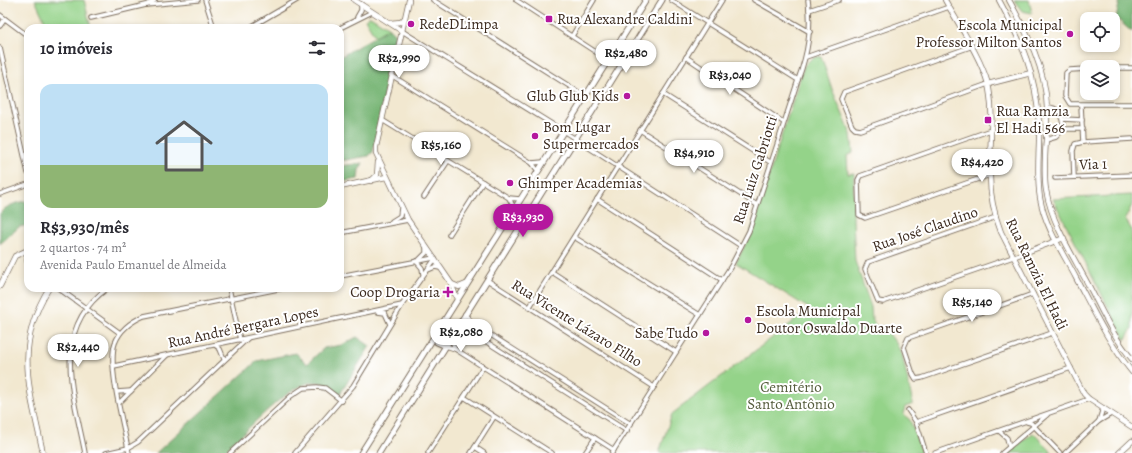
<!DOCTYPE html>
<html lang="pt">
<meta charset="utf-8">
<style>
:root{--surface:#fff;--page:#f7f7f7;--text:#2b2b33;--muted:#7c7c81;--accent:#b5179e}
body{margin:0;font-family:Alegreya,serif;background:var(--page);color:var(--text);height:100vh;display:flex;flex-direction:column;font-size:15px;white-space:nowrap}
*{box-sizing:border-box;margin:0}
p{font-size:13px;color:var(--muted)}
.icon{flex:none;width:22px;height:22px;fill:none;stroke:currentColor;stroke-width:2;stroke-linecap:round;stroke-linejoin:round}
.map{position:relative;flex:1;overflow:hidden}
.details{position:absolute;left:24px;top:24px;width:320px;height:268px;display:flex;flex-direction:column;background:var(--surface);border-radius:12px;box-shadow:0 2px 6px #0003}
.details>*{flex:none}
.fabs{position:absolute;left:1080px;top:12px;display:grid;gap:8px}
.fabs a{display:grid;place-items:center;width:40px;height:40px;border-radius:8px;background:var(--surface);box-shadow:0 2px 6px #0003;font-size:20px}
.price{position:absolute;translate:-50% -34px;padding:0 9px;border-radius:14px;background:#fff;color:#222;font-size:13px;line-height:26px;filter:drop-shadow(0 1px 2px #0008)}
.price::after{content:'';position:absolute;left:50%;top:24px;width:12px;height:9px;margin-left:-6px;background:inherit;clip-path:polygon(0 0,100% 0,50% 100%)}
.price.current{background:var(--accent);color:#fff}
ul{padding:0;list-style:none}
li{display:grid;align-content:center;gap:8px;height:212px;padding:0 16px}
li span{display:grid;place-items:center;height:124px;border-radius:12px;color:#555}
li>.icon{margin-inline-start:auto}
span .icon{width:72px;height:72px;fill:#fffc;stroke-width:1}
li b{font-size:17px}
h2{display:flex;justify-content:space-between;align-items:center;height:48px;padding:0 16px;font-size:17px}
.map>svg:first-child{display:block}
</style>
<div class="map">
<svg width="1132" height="453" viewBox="0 0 1132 453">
<rect width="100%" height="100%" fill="#fff"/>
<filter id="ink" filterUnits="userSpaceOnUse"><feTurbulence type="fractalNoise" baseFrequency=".025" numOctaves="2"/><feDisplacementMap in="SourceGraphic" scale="8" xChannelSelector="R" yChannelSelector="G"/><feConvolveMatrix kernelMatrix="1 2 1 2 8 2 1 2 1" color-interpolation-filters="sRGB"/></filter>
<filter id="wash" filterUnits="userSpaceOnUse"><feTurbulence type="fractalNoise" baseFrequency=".012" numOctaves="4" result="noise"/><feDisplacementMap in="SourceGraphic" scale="16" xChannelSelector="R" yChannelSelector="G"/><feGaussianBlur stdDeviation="0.9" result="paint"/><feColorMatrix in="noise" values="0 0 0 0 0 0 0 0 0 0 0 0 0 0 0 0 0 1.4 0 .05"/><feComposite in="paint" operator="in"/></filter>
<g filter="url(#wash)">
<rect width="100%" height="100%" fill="#f2e8d0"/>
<g fill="#94d389" stroke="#687e54">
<polygon points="35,0 84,0 91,28 48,28"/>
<polygon points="1014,0 1029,0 1032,13 1022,11"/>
<polygon points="370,16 372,17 389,28 375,36 365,19"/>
<polygon points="821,56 832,89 851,134 853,153 847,156 848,174 854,173 853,220 855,261 871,307 872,319 877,328 883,326 896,343 902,355 913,404 905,407 903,414 910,420 922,453 659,453 672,414 810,309 736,263 749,237 804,66 812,58"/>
<polygon points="1132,195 1132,205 1125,219 1132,230 1132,329 1125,340 1053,199"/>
<polygon points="1033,433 1053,453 1007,453"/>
</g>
<g fill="#77b575" stroke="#59704a">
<polygon points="1120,0 1132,0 1132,32 1116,18"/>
<polygon points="389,28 395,34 373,152 369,156 340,161 340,57"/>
<polygon points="363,163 359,170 358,179 340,182 340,166"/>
<path d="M 28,201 L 28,225 L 19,227 L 0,244 L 0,214 C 5,205 19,202 28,201 Z"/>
<path d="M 357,337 L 370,346 L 340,394 C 334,391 328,385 321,383 C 295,374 243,436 223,453 L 156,453 L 257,361 L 296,353 L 307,364 L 324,348 L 342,345 Z"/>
</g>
</g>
<g filter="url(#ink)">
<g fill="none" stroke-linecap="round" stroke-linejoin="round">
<g stroke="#7b6c5c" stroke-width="5.5">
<g id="minor">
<polyline points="205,0 214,28"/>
<polyline points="433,0 585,96"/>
<polyline points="516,0 608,60"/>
<polyline points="754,0 810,32"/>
<polyline points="147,5 155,0"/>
<polyline points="809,10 839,0"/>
<polyline points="0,15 28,36"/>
<polyline points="357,17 361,10 361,4"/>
<polyline points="91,18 146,5 198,0"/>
<polyline points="0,26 5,19"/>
<polyline points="249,28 297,0"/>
<polyline points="340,28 372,12"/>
<polyline points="402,31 560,129 741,246"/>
<polyline points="572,36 594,0"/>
<polyline points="970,47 844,92 841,99 852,126 855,129 860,130 988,84"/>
<polyline points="0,48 28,173"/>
<polyline points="686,57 783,122"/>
<polyline points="806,57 949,7"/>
<polyline points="1113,68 1132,68"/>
<polyline points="1087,69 1070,70 1066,73 1065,96 1070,104 1132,104"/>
<polyline points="391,75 532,163"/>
<path d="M 798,80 C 808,53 812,29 808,0"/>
<polyline points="663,94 770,162"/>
<polyline points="1081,106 1083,142"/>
<polyline points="1063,119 1082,120"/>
<polyline points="382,120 509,198"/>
<polyline points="1063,129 1083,129"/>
<polyline points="640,130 757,205"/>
<path d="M 1046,140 L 1056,137 L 1063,129 C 1063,118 1060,107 1047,107"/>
<polyline points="538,171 532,163 543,162"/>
<polyline points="990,175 865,218 859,215 858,180 860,176 991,130"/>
<polyline points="1074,177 1073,151 1075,144 1083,142 1132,139"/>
<polyline points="1055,178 1132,175"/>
<polyline points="0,194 28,184"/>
<polyline points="424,197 448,161"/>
<polyline points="597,199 722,280"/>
<polyline points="514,208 509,198 520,199"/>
<polyline points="996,217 868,262 865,269 878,301 883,302 1013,257"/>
<polyline points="392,221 400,216 401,208"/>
<polyline points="340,233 408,220"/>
<polyline points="449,235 483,182"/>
<polyline points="574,237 700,315"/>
<polyline points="28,256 27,260 28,265"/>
<polyline points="419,260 426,253 426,247"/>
<polyline points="416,261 422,268 423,274"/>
<polyline points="428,270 435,267 440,268"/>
<polyline points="552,272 676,352"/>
<polyline points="340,276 434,258"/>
<polyline points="487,280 654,387"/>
<polyline points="58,288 120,333"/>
<polyline points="229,288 240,340"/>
<polyline points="1033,294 908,338 904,347 913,374 916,379 922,378 1052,333"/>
<polyline points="529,308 722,0"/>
<polyline points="378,312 385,313 390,324"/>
<polyline points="465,314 472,323 631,424"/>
<polyline points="457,328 464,328 493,346 627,431"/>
<polyline points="215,345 220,349 224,359"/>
<polyline points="446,346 455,349 451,338"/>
<polyline points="455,349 614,450"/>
<polyline points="114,366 402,305"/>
<polyline points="117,392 131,391"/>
<polyline points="464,397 552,453"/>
<polyline points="119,403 167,355"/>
<polyline points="1103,408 1099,421 1111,414"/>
<polyline points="908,410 916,422 926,453"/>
<polyline points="916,422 1071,368"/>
<polyline points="1027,422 1031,423 1060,453"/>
<polyline points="999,431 1007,438 1009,447"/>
<polyline points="475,447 484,453"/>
<path d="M 85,453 C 74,396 49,329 108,288"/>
<polyline points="106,453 128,448 138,442 248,338"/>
<path d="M 129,453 C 124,428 107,365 115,343 C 120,330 132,321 144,316 L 283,288"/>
<polyline points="230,453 291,396 303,388 317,387 325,388 342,401"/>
<polyline points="295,453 353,386 402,305 435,259"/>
<polyline points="428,453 483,367"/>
<polyline points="471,453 494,417"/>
<polyline points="585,453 595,438"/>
<polyline points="612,453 731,266 749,231 798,80 671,0"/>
<polyline points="935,453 1089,399"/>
<polyline points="1002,453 1047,415"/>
<polyline points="1065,453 1099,421"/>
</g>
</g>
<g stroke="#7b6c5c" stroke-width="6">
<g id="tertiary">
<polyline points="354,0 402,31"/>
<polyline points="409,0 376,147 376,153 408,220 451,283 457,299"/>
<path d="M 945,0 C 959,25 981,58 988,84 C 995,114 989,146 990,176 C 990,195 994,214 1001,232 L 1084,394 L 1089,399 L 1132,427"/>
<path d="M 999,0 C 1022,43 1036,73 1039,123 C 1040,148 1036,173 1040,198 C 1045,227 1063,253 1076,278 C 1093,310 1109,344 1132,372"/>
<path d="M 1009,0 C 1027,33 1046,69 1047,108 C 1048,135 1042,163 1046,190 C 1052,224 1073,256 1089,286 C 1102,311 1114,338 1132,359"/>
<polyline points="390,23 401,22 405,18"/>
<polyline points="988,84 1031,73"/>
<polyline points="371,181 377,175 378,162"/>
<polyline points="340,187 386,177"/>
<polyline points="1013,257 1064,238"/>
<polyline points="452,284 459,287 466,284"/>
<polyline points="0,286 15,256 28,250"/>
<path d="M 43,453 C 30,391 13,346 49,288"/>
<polyline points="1119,453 1132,441"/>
</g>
</g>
<g stroke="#7b6c5c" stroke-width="7">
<g id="secondary">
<polyline points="441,332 437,342 446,346"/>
<polyline points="361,453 646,0"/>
<polyline points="379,453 662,0"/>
</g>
</g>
<use href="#minor" stroke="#fff" stroke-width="3.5"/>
<use href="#tertiary" stroke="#fff" stroke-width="4.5"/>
<use href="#secondary" stroke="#fff" stroke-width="5"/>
</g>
</g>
<g fill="#b5179e" stroke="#fff" stroke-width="1.5">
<rect x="545" y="15" width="8" height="8" rx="2"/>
<circle cx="411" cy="24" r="4"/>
<circle cx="1070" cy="34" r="4"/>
<circle cx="627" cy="96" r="4"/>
<rect x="984" y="116" width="8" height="8" rx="2"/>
<circle cx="535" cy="136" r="4"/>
<circle cx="510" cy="183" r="4"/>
<path d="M446 286h4v4h4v4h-4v4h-4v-4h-4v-4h4z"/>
<circle cx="748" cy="320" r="4"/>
<circle cx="706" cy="333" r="4"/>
</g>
<g text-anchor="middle" stroke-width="4" stroke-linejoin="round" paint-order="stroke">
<g font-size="15" fill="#3b2a1e" stroke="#fff" text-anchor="start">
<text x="557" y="24">Rua Alexandre Caldini</text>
<text x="419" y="29">RedeDLimpa</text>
<text x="1062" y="30" text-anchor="end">Escola Municipal<tspan x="1062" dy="17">Professor Milton Santos</tspan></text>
<text x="619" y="101" text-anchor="end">Glub Glub Kids</text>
<text x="996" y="116">Rua Ramzia<tspan x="996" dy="17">El Hadi 566</tspan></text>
<text x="543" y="132">Bom Lugar<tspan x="543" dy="17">Supermercados</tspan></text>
<text x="518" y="188">Ghimper Academias</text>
<text x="440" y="297" text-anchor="end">Coop Drogaria</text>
<text x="756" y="316">Escola Municipal<tspan x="756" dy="17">Doutor Oswaldo Duarte</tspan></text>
<text x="698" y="338" text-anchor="end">Sabe Tudo</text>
</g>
<g font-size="15" fill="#3b2a1e" stroke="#fff">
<text transform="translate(1093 164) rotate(-2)" y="5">Via 1</text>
<text transform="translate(755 170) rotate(-72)" y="5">Rua Luiz Gabriotti</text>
<text transform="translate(925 229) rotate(-19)" y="5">Rua José Claudino</text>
<text transform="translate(1037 274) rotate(64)" y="5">Rua Ramzia El Hadi</text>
<text transform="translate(577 323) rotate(32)" y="5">Rua Vicente Lázaro Filho</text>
<text transform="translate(243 327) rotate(-12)" y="5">Rua André Bergara Lopes</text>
</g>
<g font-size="15" fill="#565d3e" stroke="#fff">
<text x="791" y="392">Cemitério<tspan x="791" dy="17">Santo Antônio</tspan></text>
</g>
</g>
</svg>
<div class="fabs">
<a><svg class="icon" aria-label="locate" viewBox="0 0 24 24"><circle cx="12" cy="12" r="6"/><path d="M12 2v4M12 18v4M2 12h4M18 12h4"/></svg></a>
<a><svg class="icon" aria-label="layers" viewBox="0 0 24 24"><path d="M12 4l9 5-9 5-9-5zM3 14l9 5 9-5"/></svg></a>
</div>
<b class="price" style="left:626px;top:74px">R$2,480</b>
<b class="price" style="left:399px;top:79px">R$2,990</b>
<b class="price" style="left:730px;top:96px">R$3,040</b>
<b class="price" style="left:441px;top:166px">R$5,160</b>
<b class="price" style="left:694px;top:174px">R$4,910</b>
<b class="price" style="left:982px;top:183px">R$4,420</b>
<b class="price current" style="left:523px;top:238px">R$3,930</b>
<b class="price" style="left:972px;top:323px">R$5,140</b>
<b class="price" style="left:461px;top:353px">R$2,080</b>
<b class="price" style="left:78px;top:368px">R$2,440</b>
<section class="details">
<h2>10 imóveis<svg class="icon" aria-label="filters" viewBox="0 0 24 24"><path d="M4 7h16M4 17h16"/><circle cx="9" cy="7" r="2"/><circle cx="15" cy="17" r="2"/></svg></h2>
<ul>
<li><span style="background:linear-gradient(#bfe0f5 65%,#8fb573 0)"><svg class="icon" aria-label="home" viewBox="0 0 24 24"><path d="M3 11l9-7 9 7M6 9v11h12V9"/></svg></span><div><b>R$3,930/mês</b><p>2 quartos · 74 m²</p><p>Avenida Paulo Emanuel de Almeida</p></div></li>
</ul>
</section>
</div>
